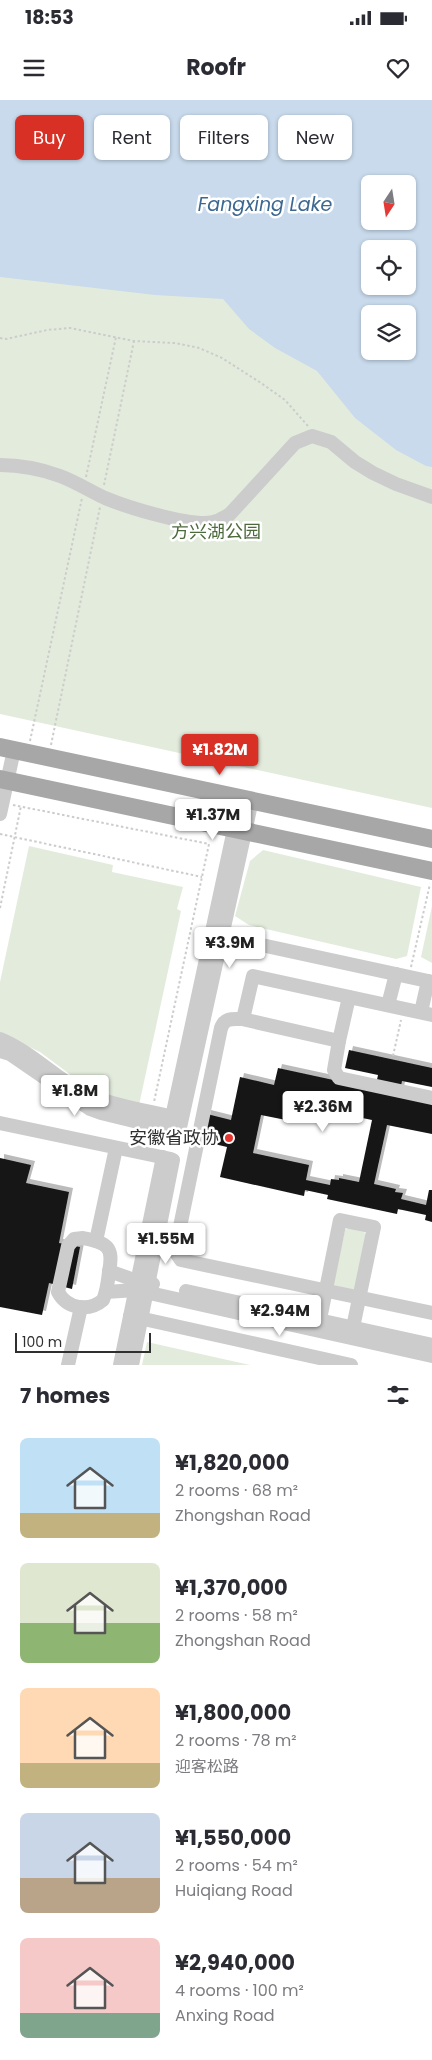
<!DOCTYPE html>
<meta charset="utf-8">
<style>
:root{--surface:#fff;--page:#f7f7f7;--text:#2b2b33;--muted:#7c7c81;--accent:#d93025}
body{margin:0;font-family:Poppins,"Noto Sans SC",sans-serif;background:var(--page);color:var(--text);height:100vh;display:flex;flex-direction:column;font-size:19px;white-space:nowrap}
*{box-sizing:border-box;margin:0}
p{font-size:16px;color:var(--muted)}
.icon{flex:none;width:28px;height:28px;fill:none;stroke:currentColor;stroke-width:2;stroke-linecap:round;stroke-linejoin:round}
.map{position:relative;height:1265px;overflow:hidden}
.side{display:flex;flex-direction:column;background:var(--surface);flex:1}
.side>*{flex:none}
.banner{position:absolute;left:15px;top:15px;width:402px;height:45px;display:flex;gap:10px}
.needle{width:32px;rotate:192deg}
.controls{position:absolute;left:361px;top:75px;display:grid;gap:10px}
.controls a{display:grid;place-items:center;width:55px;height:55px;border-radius:8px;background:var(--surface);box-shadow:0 1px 4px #0004;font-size:25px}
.scale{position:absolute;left:15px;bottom:12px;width:136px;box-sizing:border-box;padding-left:5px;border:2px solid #2f2f2f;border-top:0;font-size:14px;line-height:18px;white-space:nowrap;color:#2f2f2f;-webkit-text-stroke:4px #fff;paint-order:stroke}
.price{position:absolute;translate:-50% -42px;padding:0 11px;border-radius:5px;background:#fff;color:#222;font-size:16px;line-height:32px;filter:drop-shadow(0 1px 2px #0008)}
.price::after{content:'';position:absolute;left:50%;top:30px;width:15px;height:11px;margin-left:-8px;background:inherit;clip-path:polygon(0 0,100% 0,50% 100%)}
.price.on{background:var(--accent);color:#fff}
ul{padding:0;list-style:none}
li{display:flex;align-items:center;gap:15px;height:125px;padding:0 20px}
li span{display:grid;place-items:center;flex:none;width:140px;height:100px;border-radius:8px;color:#555}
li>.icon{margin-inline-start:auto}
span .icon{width:60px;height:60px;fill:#fffc;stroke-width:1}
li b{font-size:21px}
h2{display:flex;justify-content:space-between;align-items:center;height:60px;padding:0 20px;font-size:21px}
.chip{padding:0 18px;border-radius:8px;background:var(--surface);box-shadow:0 1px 4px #0004;font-size:18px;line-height:45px}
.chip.on{background:var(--accent);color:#fff}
.status{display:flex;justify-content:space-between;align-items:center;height:35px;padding:0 25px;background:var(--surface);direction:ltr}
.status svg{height:14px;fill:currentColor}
header{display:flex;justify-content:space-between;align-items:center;height:65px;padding:0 20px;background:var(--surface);font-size:22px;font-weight:700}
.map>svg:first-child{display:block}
</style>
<div class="status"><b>18:53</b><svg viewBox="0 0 49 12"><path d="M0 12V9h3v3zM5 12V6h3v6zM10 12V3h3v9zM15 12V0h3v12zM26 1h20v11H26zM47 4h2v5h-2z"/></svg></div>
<header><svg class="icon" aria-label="menu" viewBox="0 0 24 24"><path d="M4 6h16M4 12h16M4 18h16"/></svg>Roofr<svg class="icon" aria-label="heart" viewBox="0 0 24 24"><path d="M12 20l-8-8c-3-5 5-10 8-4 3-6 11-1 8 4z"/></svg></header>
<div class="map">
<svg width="432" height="1265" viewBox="0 0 432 1265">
<defs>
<filter id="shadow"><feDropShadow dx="4" dy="-4" stdDeviation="0" flood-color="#0004"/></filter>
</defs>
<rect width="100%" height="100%" fill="#fff"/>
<g fill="#e3ecdc" fill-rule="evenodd">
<path d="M 0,0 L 432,0 L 432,708 L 0,614 ZM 370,84 L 408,84 L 408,121 L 370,121 ZM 370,149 L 408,149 L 408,186 L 370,186 ZM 370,214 L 408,214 L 408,251 L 370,251 Z"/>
<polygon points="29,746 113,765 112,772 183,787 177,809 181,811 139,1005 114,999 87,987 40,952 0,933 0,882"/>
<polygon points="263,750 421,787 407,856 396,859 249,825 235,816 250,761"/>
<polygon points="432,806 432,863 421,857"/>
<polygon points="348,1128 364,1132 368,1138 354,1190 333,1185 345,1130"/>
<polygon points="147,1242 250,1265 142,1265"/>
</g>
<path fill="#c8daec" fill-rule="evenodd" d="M 0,0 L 432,0 L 432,367 L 426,366 L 396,350 L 355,318 L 317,271 L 275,248 L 249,229 L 223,199 L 155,195 L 0,177 ZM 370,84 L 408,84 L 408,121 L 370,121 ZM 370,149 L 408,149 L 408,186 L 370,186 ZM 370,214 L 408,214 L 408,251 L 370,251 Z"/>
<g fill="#161616" fill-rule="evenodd" filter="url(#shadow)">
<path d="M 349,950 L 432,968 L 432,987 L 402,981 L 399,995 L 432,1002 L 432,1034 L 387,1025 L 374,1084 L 396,1089 L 395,1092 L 403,1093 L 401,1099 L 426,1105 L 429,1090 L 432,1090 L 432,1122 L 425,1120 L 426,1115 L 398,1109 L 397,1114 L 327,1099 L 328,1095 L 305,1090 L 304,1096 L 220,1077 L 227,1047 L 202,1041 L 207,1014 L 231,1020 L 240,977 L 274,985 L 278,968 L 375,989 L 378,975 L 345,968 ZM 300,1005 L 372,1020 L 359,1082 L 339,1078 L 339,1080 L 331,1079 L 330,1085 L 306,1080 L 309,1065 L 253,1053 L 261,1015 L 296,1022 Z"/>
<polygon points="0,1058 31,1065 26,1083 69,1092 59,1143 80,1147 72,1189 49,1183 42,1215 0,1207"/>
</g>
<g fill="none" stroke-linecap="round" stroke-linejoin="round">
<g stroke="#ccc" stroke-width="2" stroke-dasharray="2.5 2.5" stroke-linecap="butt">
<polyline points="0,238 6,239 47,230 70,228 134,241 175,243 199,248 222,258 261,283 285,300 308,326"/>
<polyline points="86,377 116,237"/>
<polyline points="104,385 134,241"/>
<polyline points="30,641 82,398"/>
<polyline points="51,645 100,407"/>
<polyline points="13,705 209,744 154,1002"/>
<polyline points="0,734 202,777"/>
<polyline points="0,808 21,706"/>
<polyline points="411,867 430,784"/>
<polyline points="393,956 401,920"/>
</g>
<g stroke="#ccc" stroke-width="14">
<path d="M 0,365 C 20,365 41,369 60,376 C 76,382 90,391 105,398 C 129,408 180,423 205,423 C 215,423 222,419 230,414 L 295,343 L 312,336 L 331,342 L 355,362 L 373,373 L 396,384 L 432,397"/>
<polyline points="0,714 14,650"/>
<polyline points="215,835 432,882"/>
<polyline points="388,905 396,874"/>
<polyline points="421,912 428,881"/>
<path d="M 432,915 L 253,876 L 243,919 C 233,919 225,917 221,928 L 175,1151 L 181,1160 L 432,1213"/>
<polyline points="242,919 339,941 349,897"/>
<path d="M 0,939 C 29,951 50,973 77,989 C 108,1006 147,1010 181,1019"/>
<polyline points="339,941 334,970 339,978 432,998"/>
<polyline points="0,951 10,954 90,1009 101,1013 179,1032 252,700"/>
<polyline points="0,1023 171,1059"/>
<polyline points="169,1031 241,697"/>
<path d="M 83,1138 C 107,1143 114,1146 109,1172 C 108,1181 107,1191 103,1200 C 89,1212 67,1209 58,1192 L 68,1146 L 74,1139 Z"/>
<polyline points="96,1141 116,1048"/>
<polyline points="109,1171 137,1181 153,1184"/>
<polyline points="186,1191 432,1245"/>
<polyline points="106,1192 136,1190 432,1256"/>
<polyline points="130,1216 351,1265"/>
<polyline points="318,1229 340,1120 374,1127 351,1237"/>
<polyline points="68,1265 81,1207"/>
<polyline points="120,1265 163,1057"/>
<polyline points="132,1265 173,1060"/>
</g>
<g stroke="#a7a7a7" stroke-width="18">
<polyline points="0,647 432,739"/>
<polyline points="0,679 432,771"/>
</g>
</g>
<circle fill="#e63530" stroke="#fff" stroke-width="2" cx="229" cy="1038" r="5"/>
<g text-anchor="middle" stroke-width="5" stroke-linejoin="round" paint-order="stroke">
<g font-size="18" fill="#4d6a3c" stroke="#fff">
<text x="216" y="438">方兴湖公园</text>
</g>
<g font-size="18" fill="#2f2f2f" stroke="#fff" text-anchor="end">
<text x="219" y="1044">安徽省政协</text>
</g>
<g font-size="19" font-style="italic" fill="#3c6791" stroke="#fff">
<text x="265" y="111">Fangxing Lake</text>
</g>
</g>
</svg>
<div class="controls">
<a><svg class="needle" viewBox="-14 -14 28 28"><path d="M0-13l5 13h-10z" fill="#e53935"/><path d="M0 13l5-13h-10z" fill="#7c7c81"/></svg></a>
<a><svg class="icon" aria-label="locate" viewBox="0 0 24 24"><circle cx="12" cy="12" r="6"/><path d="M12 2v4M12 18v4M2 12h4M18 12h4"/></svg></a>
<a><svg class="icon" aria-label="layers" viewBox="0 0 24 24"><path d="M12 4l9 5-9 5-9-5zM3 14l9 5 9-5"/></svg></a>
</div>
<div class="scale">100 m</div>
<b class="price on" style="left:220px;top:676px">¥1.82M</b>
<b class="price" style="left:213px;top:741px">¥1.37M</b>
<b class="price" style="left:230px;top:869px">¥3.9M</b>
<b class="price" style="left:75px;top:1017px">¥1.8M</b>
<b class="price" style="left:323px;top:1033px">¥2.36M</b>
<b class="price" style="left:166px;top:1165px">¥1.55M</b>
<b class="price" style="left:280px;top:1237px">¥2.94M</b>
<div class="banner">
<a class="chip on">Buy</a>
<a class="chip">Rent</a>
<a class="chip">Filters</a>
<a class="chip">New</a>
</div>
</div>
<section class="side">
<h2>7 homes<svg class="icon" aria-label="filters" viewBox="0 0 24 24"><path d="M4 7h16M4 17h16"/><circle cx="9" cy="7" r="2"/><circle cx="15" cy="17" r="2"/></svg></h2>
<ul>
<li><span style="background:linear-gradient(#bfe0f5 75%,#c2b280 0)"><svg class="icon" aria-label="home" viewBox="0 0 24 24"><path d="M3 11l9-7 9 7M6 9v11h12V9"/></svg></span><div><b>¥1,820,000</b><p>2 rooms · 68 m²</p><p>Zhongshan Road</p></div></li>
<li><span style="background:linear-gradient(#dfe7d0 60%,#8fb573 0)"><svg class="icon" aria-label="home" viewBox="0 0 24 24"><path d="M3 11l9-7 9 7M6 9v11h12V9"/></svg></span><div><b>¥1,370,000</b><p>2 rooms · 58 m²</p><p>Zhongshan Road</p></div></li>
<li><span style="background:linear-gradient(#ffd9b3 75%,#c2b280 0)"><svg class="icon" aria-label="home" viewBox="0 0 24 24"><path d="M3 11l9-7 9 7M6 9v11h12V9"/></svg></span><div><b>¥1,800,000</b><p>2 rooms · 78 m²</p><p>迎客松路</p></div></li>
<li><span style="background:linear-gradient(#c9d6e8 65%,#b9a48a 0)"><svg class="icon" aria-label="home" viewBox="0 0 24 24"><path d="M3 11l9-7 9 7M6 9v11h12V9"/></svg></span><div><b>¥1,550,000</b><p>2 rooms · 54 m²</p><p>Huiqiang Road</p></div></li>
<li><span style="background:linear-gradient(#f6c9c9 75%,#7fa58c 0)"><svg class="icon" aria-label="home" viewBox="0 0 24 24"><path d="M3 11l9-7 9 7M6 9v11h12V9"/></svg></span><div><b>¥2,940,000</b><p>4 rooms · 100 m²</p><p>Anxing Road</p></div></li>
</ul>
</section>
